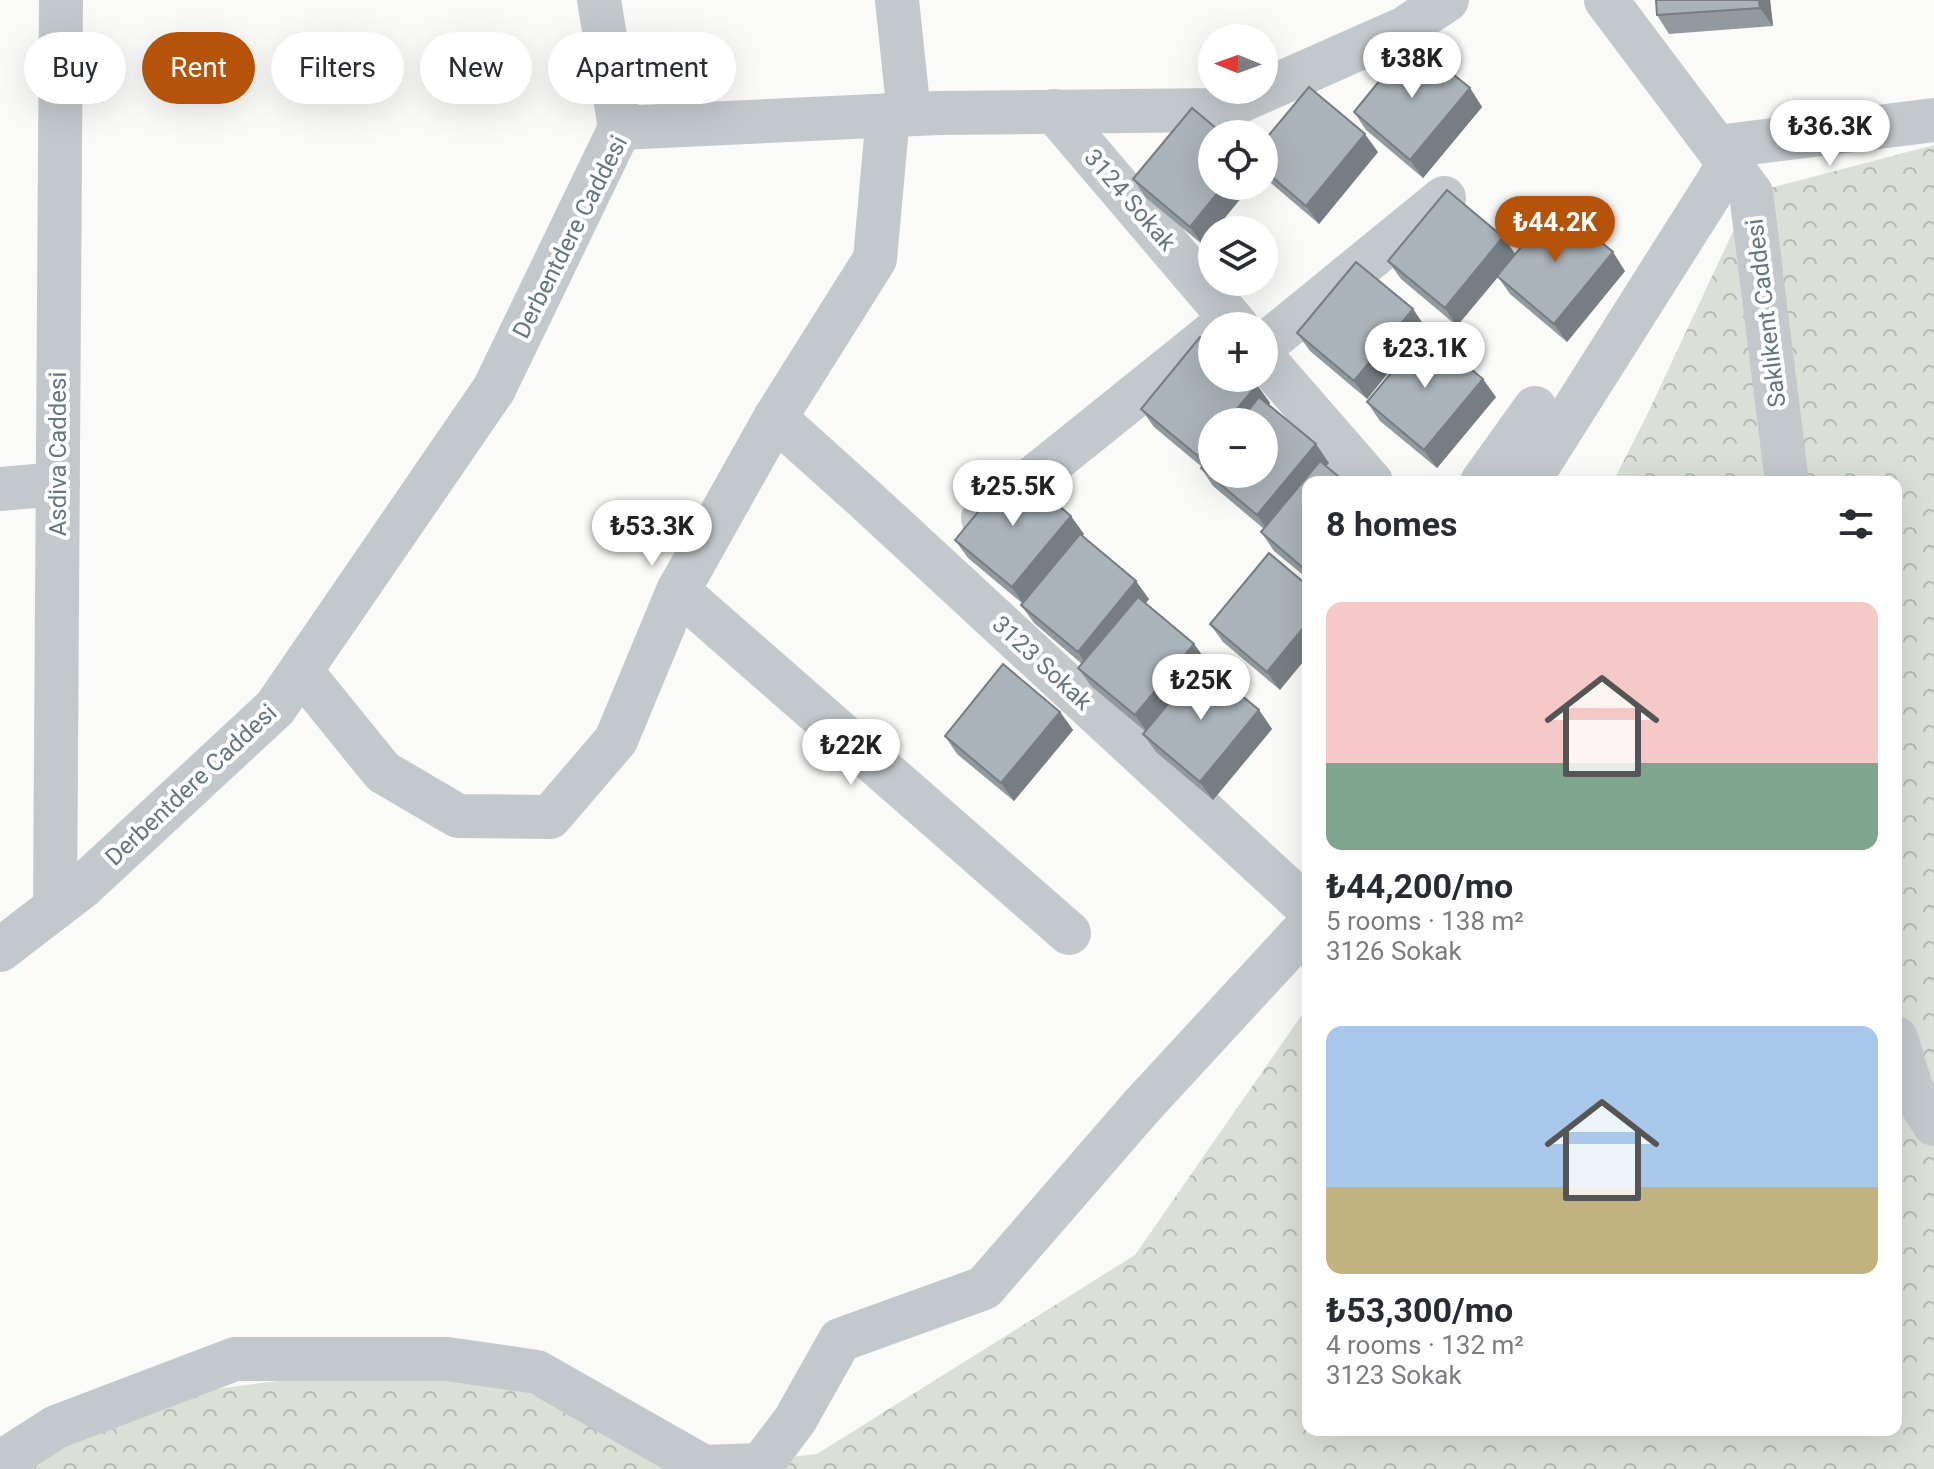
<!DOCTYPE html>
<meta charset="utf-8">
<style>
:root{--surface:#fff;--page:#f7f7f7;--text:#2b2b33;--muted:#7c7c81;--accent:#b45309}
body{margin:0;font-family:Roboto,sans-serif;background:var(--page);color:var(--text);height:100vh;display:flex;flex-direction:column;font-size:30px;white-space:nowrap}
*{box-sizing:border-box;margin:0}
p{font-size:26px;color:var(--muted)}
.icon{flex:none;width:44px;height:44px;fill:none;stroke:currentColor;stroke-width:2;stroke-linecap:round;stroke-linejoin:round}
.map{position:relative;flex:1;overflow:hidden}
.sheet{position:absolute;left:1302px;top:476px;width:600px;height:960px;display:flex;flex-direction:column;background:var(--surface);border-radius:16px;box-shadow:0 8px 32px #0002}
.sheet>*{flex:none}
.banner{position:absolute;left:24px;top:32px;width:760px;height:72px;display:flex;gap:16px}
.needle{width:52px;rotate:271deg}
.tools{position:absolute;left:1198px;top:24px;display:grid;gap:16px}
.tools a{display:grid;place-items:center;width:80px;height:80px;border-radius:50%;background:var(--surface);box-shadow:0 8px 32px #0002;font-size:40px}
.price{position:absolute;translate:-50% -68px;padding:0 18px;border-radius:28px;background:#fff;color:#222;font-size:26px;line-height:52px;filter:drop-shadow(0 2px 4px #0008)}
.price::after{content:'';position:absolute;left:50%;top:48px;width:24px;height:18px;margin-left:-12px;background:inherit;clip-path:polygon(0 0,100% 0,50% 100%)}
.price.active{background:var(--accent);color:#fff}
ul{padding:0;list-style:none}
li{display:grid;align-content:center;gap:16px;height:424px;padding:0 24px}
li span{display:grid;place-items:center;height:248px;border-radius:16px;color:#555}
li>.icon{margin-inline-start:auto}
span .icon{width:144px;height:144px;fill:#fffc;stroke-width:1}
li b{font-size:34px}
h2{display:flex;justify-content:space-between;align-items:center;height:96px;padding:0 24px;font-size:34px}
.tag{padding:0 28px;border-radius:36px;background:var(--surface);box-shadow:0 8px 32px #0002;font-size:28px;line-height:72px}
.tag.active{background:var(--accent);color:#fff}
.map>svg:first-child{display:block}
</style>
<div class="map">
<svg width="1934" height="1469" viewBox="0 0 1934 1469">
<defs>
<pattern id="forest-crowns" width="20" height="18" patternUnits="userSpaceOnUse" patternTransform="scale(2)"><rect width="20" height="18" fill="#dadfd7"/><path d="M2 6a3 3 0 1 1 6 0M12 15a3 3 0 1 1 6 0" fill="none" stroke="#b4b9b4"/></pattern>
</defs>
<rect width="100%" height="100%" fill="#fafaf8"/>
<polygon fill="url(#forest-crowns)" points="1934,145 1934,1469 19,1469 122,1401 447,1359 704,1467 817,1454 1135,1255 1308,1006 1308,1430 1896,1430 1896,482 1613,482 1647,415 1751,193"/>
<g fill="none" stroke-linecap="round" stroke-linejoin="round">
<g stroke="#c3c8cc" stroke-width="44">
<polyline points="599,0 620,128"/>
<polyline points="897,0 909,114"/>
<polyline points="1606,0 1751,193 1787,482"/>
<polyline points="1054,111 1237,326"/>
<polyline points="1717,147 1934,120"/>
<polyline points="1264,345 1444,198"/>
<polyline points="1264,359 1371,482"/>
<polyline points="775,418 864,498 1308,908"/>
<polyline points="1482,482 1535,408"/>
<polyline points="1528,482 1729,164"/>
<polyline points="0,489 58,484"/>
<polyline points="983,518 1212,334"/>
<polyline points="678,591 1069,933"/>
<polyline points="301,671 383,772 458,816 550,817 616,740 678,591 775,418 875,259 888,115"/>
<polyline points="55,908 61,0"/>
<polyline points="0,950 82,887 275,708 494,389 620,128 938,113 1220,110 1405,28 1447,0"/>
<polyline points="1896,1038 1911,1088 1934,1124"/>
<polyline points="0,1463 56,1427 235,1359 447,1359 537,1372 704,1467 761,1465 795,1420 840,1340 984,1288 1141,1107 1308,926"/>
</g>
</g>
<g fill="#929a9f">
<polygon points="1770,0 1773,26 1669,34 1657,15"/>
<polygon points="1470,88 1482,107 1423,178 1366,130 1354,112"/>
<polygon points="1264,141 1378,152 1319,224 1264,177"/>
<polygon points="1133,179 1212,230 1212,233 1203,245 1145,197"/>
<polygon points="1503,237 1515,254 1625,271 1567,342 1510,294 1498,277 1457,326 1401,279 1388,261"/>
<polygon points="1413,309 1425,327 1367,399 1310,351 1297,333"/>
<polygon points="1257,385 1270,403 1269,405 1329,463 1308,482 1308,579 1274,551 1261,532 1264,529 1213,486 1201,468 1202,467 1154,427 1141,409"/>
<polygon points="1496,397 1437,468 1380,421 1367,402"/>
<polygon points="1084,534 1082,536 1149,599 1146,603 1194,644 1207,662 1205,665 1259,710 1272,729 1213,800 1156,752 1143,734 1145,731 1091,686 1078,668 1082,664 1034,623 1021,605 1022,603 968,558 955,540"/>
<polygon points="1308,586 1280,690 1223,642 1210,624"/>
<polygon points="1060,712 1073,730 1014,801 957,754 945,736"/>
</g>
<g fill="#777d82">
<polygon points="1759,0 1770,0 1773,26 1760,8"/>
<polygon points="1470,88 1482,107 1423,178 1410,160"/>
<polygon points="1365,134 1378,152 1319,224 1306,206"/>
<polygon points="1223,186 1251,186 1215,230 1212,230 1212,233 1203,245 1190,227"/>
<polygon points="1503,237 1516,255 1457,326 1445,308"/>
<polygon points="1613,252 1625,271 1567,342 1554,324"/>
<polygon points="1413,309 1425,327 1367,399 1354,381"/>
<polygon points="1483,379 1496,397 1437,468 1424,450"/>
<polygon points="1257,385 1270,403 1254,422 1226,422"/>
<polygon points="1212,439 1212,472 1210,474 1198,456"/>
<polygon points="1316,444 1329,463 1270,534 1257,515"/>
<polygon points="1071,516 1084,534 1024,605 1012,587"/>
<polygon points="1136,581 1149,599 1090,670 1078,652"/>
<polygon points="1308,622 1308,656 1280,690 1267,672"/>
<polygon points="1194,644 1207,662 1148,733 1135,715"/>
<polygon points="1259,710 1272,729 1213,800 1200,782"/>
<polygon points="1060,712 1073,730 1014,801 1001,783"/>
</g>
<g fill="#aab3b9" stroke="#777d82" stroke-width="2">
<polygon points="1656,0 1759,0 1760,8 1657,15"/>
<polygon points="1412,41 1470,88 1410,160 1354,112"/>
<polygon points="1309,87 1365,134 1306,206 1264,170 1264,141"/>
<polygon points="1192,108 1223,134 1212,134 1212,186 1223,186 1190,227 1133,179"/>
<polygon points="1447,190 1503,237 1445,308 1388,261"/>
<polygon points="1556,205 1613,252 1554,324 1497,276"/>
<polygon points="1356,262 1413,309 1354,381 1297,333"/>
<polygon points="1426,331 1483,379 1424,450 1367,402"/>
<polygon points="1200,337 1212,347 1212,378 1249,378 1257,385 1226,422 1212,422 1212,439 1198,456 1141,409"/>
<polygon points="1259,397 1316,444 1257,515 1201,468 1212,454 1212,474 1264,474 1264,422 1239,422"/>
<polygon points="1320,461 1345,482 1308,482 1308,572 1261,532"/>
<polygon points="1014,468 1071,516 1012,587 955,540"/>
<polygon points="1080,534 1136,581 1078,652 1021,605"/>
<polygon points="1269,553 1308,586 1308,622 1267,672 1210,624"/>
<polygon points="1138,597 1194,644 1135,715 1078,668"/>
<polygon points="1202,663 1259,710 1200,782 1143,734"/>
<polygon points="1003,664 1060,712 1001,783 945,736"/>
</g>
<g text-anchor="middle" stroke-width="8" stroke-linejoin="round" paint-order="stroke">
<g font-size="24" fill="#657683" stroke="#fff">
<text transform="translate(1130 200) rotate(49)" y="8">3124 Sokak</text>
<text transform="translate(570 237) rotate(-63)" y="8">Derbentdere Caddesi</text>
<text transform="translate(1766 313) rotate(-97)" y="8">Saklıkent Caddesi</text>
<text transform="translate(58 454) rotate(-90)" y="8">Asdiva Caddesi</text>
<text transform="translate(1042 663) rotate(43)" y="8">3123 Sokak</text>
<text transform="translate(191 785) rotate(-43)" y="8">Derbentdere Caddesi</text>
</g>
</g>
</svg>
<div class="tools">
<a><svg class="needle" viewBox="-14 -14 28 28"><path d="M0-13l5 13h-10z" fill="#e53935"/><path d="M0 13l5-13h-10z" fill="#7c7c81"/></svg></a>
<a><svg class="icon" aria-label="locate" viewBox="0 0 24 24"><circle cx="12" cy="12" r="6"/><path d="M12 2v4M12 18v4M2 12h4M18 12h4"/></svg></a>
<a><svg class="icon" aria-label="layers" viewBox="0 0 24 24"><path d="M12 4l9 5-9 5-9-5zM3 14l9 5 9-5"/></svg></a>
<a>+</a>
<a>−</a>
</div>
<b class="price" style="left:1412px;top:100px">₺38K</b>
<b class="price" style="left:1830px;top:168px">₺36.3K</b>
<b class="price active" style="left:1555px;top:264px">₺44.2K</b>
<b class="price" style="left:1425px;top:390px">₺23.1K</b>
<b class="price" style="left:1013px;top:528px">₺25.5K</b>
<b class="price" style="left:652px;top:568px">₺53.3K</b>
<b class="price" style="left:1201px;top:722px">₺25K</b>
<b class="price" style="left:851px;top:787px">₺22K</b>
<div class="banner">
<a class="tag">Buy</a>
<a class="tag active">Rent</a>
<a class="tag">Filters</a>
<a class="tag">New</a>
<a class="tag">Apartment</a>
</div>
<section class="sheet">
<h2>8 homes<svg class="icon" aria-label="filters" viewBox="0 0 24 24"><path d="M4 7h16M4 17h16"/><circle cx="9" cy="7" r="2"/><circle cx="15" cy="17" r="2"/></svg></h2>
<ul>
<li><span style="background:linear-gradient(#f6c9c9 65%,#7fa58c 0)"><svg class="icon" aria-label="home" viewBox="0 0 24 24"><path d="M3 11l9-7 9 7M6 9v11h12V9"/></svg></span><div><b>₺44,200/mo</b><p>5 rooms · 138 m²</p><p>3126 Sokak</p></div></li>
<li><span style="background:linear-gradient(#a9c7e8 65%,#c2b280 0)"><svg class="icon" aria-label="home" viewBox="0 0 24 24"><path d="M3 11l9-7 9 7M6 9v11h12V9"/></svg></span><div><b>₺53,300/mo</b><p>4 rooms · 132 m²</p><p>3123 Sokak</p></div></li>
</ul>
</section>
</div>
